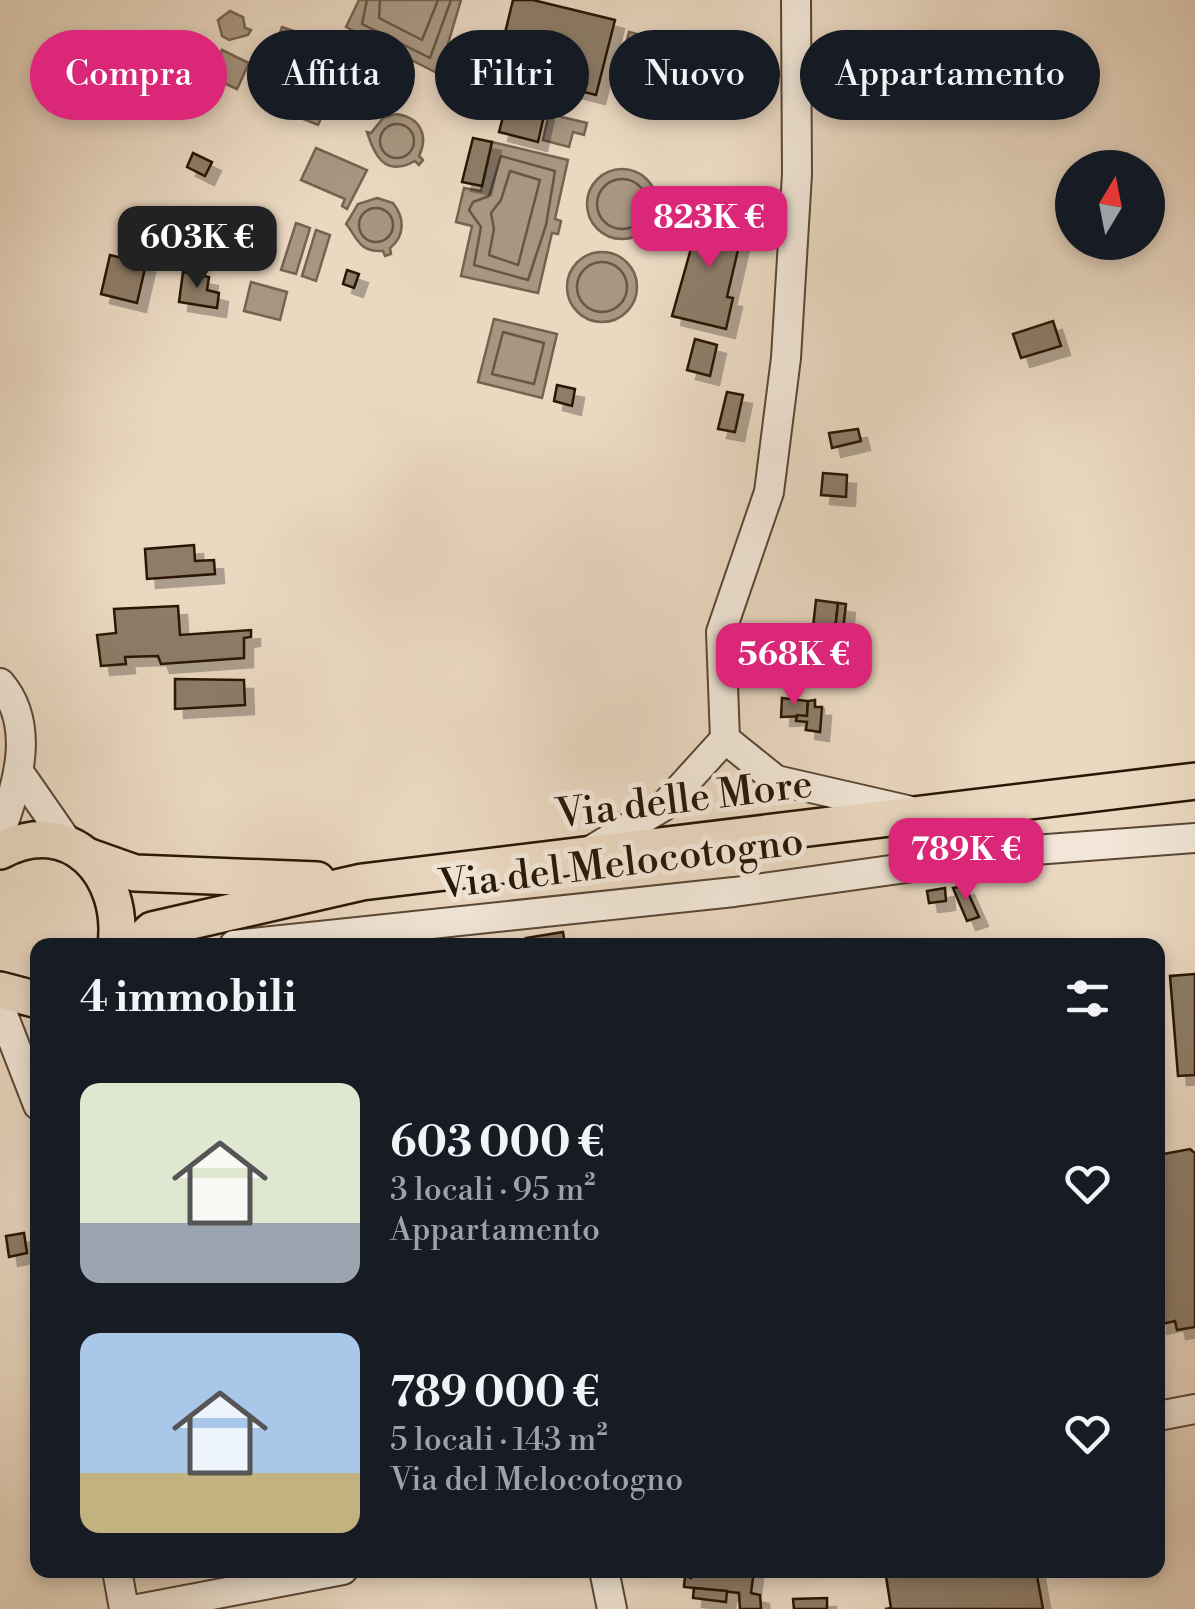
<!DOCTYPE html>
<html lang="it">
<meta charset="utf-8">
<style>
:root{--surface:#171b24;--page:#20242c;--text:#f1f3f6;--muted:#9ea1a6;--accent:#db2777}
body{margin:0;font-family:"Libre Bodoni",serif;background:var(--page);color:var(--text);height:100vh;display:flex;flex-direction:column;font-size:38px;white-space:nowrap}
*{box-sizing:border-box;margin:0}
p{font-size:32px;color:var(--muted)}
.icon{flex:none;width:55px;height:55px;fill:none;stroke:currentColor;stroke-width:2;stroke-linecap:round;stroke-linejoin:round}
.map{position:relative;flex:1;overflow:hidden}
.panel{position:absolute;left:30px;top:938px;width:1135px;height:640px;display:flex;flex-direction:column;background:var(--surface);border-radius:20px;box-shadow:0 5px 15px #0003}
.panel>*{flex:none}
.banner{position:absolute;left:30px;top:30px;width:1135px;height:90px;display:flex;gap:20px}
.needle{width:65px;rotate:10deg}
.tools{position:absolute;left:1055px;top:150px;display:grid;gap:20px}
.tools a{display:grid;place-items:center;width:110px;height:110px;border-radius:50%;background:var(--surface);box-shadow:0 5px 15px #0003;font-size:50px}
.price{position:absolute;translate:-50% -85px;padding:0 22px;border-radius:20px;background:var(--accent);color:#fff;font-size:32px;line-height:65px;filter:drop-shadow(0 2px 5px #0008)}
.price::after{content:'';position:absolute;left:50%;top:60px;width:30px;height:22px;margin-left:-15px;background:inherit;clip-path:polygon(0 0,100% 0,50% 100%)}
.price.current{background:#222;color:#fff}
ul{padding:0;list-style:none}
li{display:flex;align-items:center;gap:30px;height:250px;padding:0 50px}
li span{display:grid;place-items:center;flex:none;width:280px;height:200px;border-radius:20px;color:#555}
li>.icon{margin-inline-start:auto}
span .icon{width:120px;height:120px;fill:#fffc;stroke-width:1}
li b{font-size:42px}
h2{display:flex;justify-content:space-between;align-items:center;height:120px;padding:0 50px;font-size:42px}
.pill{padding:0 35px;border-radius:45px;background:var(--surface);box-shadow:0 5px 15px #0003;font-size:35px;line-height:90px}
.pill.current{background:var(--accent);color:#fff}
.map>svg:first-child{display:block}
</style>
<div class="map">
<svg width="1195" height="1609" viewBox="0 0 1195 1609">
<defs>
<filter id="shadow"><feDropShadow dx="9" dy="9" stdDeviation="0" flood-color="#0004"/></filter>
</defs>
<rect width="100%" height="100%" fill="#ead8c1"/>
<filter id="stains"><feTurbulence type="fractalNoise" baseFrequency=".002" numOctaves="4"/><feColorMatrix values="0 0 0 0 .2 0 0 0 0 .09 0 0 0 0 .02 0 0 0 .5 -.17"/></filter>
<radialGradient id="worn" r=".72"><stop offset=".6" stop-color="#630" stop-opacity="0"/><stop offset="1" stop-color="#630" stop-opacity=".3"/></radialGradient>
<g fill="#a89681" stroke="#75634f" stroke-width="2.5">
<polygon points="359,0 461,0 439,74 346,27"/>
<polygon points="230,11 243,17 245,28 251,30 248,35 229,40 222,36 218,20"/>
<polygon points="282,27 331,44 324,65 275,47"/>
<polygon points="629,32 738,59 724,114 616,87"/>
<polygon points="222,50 249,63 237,89 211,77"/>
<polygon points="303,87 330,99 318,125 291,114"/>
<path d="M 396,114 C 420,117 429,135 419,156 L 423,160 L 419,165 L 415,161 C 384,178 374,154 367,132 L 371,133 L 383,118 Z"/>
<polygon points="549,114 587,123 584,135 573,132 569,147 543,140"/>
<polygon points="492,142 568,160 555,219 561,221 558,234 552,233 538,293 461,276 472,226 456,222 464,188 481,191"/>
<polygon points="316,148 367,170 347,209 342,206 345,199 301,180"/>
<circle cx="622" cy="204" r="35"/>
<path d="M 377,198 L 393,203 C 405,218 405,236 390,248 L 391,254 L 385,256 L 383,251 C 358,252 358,238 346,224 L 358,204 Z"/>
<polygon points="296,223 310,228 296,274 281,270"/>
<polygon points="316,230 330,235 316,281 302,276"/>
<circle cx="602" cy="287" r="35"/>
<polygon points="251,282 287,292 280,320 244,311"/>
<polygon points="494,319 557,334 542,398 478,382"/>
</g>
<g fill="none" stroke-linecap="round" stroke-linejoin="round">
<g stroke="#685643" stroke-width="2.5">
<polyline points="367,0 362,24 430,58 451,0"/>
<polyline points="380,0 379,18 422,40 438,0"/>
<polygon points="640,45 723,66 717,99 631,80 636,49"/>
<polygon points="651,60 706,74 709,82 704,86 647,72 645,64"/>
<circle cx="397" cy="141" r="17"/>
<polygon points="501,156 555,171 546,225 528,280 474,265 481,227 469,210 473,202 489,196"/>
<polygon points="510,171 540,180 518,265 489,255 494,229 491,213 501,200"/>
<circle cx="622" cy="204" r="25"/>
<circle cx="376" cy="225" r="17"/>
<circle cx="602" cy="287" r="25"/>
<polygon points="503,332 544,343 534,384 492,374"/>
</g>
</g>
<g fill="#8d7b67" stroke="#291705" stroke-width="2.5" filter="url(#shadow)">
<polygon points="513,0 533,0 615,20 596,95 496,70"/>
<polygon points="507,101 545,111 538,142 499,132"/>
<polygon points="473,138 492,142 482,186 462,182"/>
<polygon points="193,153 212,162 205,176 187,167"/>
<polygon points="703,206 732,213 729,230 742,233 727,297 733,298 726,329 672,316"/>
<polygon points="182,221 195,226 189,240 176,235"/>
<polygon points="110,255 146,264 137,303 101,294"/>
<polygon points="347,270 359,274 354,288 343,284"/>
<polygon points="183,272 209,277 207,290 219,293 217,308 179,302"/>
<polygon points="1053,321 1061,346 1021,358 1013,334"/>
<polygon points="695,339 717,345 710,376 687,370"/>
<polygon points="557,385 575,389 572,406 554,401"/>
<polygon points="727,392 743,395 735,432 718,429"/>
<polygon points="858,429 861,441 832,448 829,433"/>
<polygon points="823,473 847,475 846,497 821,495"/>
<polygon points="194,545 195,561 214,560 215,574 147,579 145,549"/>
<polygon points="816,600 838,603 834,639 812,636"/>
<polygon points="838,603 846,604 842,639 834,639"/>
<polygon points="178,606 180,635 251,630 251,637 244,638 244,658 161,664 158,656 125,657 126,664 101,666 97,635 116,633 114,609"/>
<polygon points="175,679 244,680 245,705 175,709"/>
<polygon points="782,698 808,701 807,716 781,717"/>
<polygon points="815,700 815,707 822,707 820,732 806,730 807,722 796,721 797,715 807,716 808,701"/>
<polygon points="965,886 979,917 967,921 953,888"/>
<polygon points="945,888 946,901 929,903 927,891"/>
<polygon points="563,932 565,945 527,945 526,938"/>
<polygon points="1195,974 1195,1075 1178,1076 1170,976"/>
<polygon points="1190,1149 1195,1153 1195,1327 1177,1330 1175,1321 1158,1325 1158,1155"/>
<polygon points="24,1233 27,1253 9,1257 6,1236"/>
<polygon points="692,1570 754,1570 751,1593 760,1595 761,1609 740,1609 739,1593 684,1587 685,1576 691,1578"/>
<polygon points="885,1570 1036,1570 1043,1609 885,1609 891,1608"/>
<polygon points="694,1588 727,1591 726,1602 693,1598"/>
<polygon points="827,1598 827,1609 794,1609 793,1599"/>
</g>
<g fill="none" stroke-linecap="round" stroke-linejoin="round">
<g stroke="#594734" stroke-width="32">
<g id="minor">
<path d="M 0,683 C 37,726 17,785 0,834"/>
<polyline points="725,739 721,632 769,492 786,358 797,174 796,0"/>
<polyline points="21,775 71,847"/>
<polyline points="590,851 664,806 725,739 776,780 907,810"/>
<polyline points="234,945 734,892 1034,850 1195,838"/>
<polyline points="0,1007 38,1105"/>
<polyline points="1158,1416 1195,1409"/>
<polyline points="117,1570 124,1609"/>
<polyline points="604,1570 612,1609"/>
<polyline points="138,1609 343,1570"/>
</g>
</g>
<g stroke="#291705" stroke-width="40">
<g id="major">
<path d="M 0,851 C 71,813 125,875 116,945"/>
<polyline points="87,856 135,873 317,880"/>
<polyline points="137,945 152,930 362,882 1195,781"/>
<polyline points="0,990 38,1000"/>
</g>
</g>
<use href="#minor" stroke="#f1e6d7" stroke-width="28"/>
<use href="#major" stroke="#ead8c1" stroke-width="35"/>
</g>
<g text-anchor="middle" stroke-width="10" stroke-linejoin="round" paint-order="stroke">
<g font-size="40" fill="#291705" stroke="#f1e6d7">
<text transform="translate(684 798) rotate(-7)" y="14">Via delle More</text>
<text transform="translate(621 862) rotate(-7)" y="14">Via del Melocotogno</text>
</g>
</g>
<rect width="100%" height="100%" filter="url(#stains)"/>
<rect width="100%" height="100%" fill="url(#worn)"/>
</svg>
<div class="tools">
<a><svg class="needle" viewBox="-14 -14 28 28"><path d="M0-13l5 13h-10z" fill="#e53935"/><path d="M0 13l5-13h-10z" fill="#9ea1a6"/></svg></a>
</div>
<b class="price" style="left:709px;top:271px">823K €</b>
<b class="price current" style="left:197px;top:291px">603K €</b>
<b class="price" style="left:794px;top:708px">568K €</b>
<b class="price" style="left:966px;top:903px">789K €</b>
<div class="banner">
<a class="pill current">Compra</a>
<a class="pill">Affitta</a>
<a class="pill">Filtri</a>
<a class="pill">Nuovo</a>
<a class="pill">Appartamento</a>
</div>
<section class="panel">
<h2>4 immobili<svg class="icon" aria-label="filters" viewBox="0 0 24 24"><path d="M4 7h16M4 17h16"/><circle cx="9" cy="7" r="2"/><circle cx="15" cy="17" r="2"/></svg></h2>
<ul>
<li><span style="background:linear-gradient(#dfe7d0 70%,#9aa5b1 0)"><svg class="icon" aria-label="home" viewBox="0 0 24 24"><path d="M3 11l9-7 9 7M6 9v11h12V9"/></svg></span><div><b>603 000 €</b><p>3 locali · 95 m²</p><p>Appartamento</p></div><svg class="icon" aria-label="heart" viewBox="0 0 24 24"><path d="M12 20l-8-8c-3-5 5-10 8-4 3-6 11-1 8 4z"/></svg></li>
<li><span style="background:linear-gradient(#a9c7e8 70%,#c2b280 0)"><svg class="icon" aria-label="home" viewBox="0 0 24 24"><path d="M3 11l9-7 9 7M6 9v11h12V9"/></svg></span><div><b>789 000 €</b><p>5 locali · 143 m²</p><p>Via del Melocotogno</p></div><svg class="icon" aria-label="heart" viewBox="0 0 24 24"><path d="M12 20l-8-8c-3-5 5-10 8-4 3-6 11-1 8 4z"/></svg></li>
</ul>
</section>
</div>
